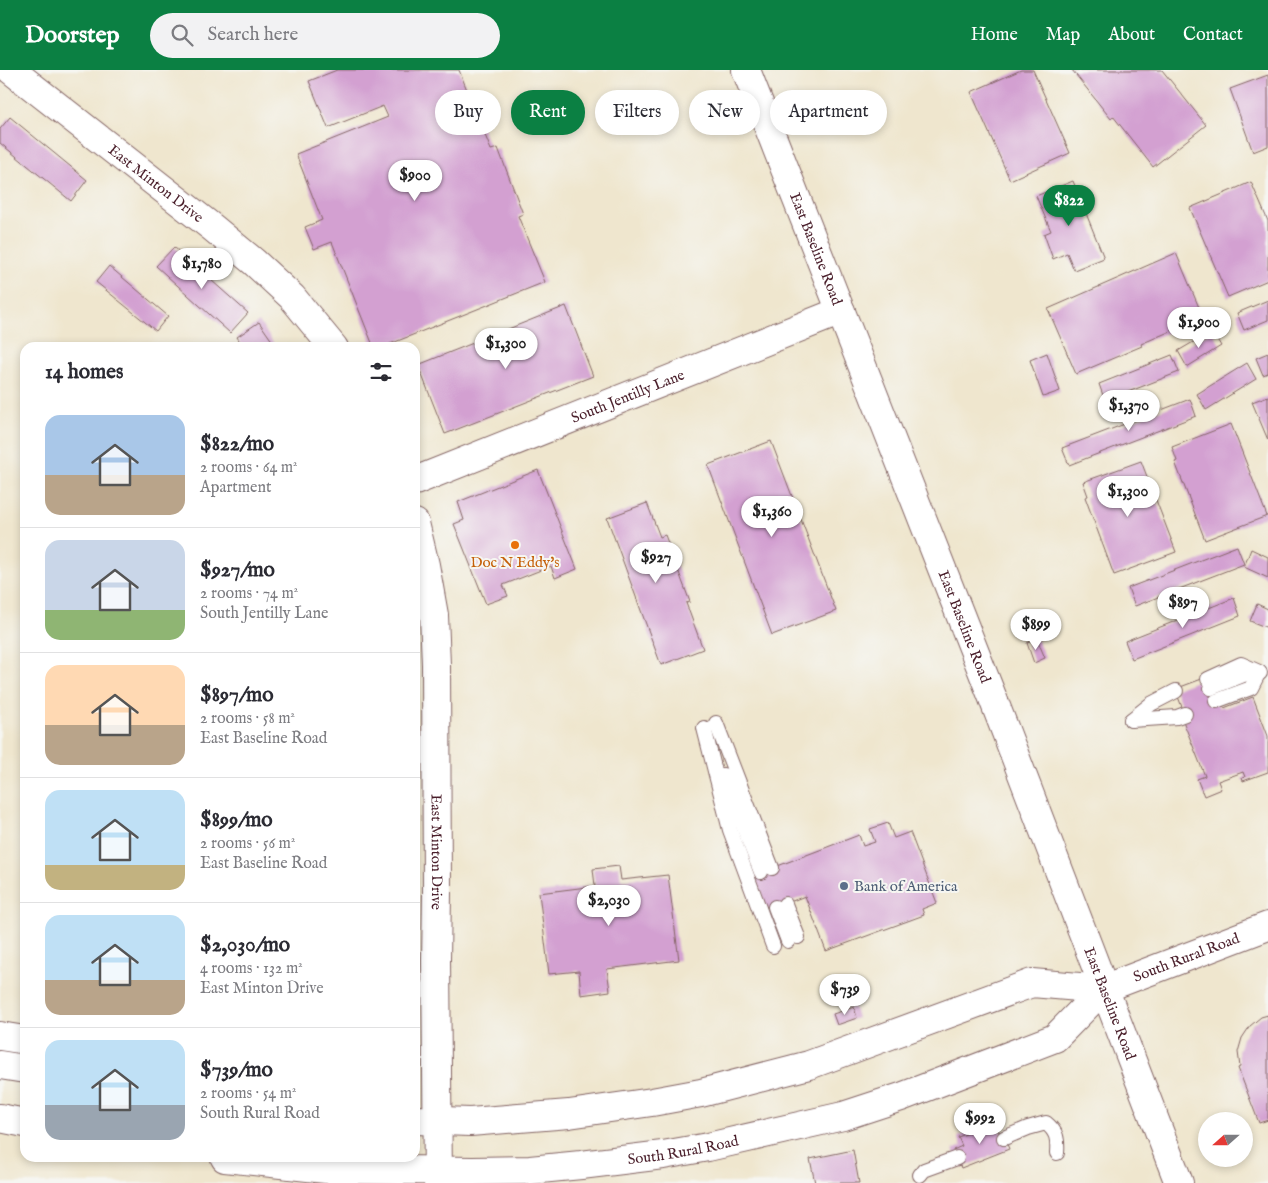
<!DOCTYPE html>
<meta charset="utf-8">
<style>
:root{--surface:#fff;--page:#f2f2f3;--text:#2b2b33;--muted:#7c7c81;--line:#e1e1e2;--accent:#0b8043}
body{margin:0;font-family:"IM FELL English",serif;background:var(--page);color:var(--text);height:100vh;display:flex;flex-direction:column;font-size:19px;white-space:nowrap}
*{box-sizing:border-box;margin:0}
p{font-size:16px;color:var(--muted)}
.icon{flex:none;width:28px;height:28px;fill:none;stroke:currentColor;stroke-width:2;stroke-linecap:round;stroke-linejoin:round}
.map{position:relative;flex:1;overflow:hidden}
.panel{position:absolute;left:20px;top:272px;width:400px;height:820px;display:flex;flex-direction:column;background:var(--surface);border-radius:15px;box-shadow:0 2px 8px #0003}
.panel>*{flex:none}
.top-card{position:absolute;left:435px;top:20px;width:475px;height:45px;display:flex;gap:10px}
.needle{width:32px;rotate:249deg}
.fabs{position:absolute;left:1198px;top:1042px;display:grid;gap:10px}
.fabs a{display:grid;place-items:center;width:55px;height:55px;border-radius:50%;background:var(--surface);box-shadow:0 2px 8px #0003;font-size:25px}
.price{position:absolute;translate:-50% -42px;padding:0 11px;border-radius:18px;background:#fff;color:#222;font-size:16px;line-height:32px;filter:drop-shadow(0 1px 2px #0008)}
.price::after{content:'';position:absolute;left:50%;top:30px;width:15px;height:11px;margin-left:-8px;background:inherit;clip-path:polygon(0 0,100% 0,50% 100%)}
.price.active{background:var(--accent);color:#fff}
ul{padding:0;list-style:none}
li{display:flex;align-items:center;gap:15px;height:125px;padding:0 25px}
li+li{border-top:1px solid var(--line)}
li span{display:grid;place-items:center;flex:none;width:140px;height:100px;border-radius:15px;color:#555}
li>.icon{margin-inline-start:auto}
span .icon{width:60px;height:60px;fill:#fffc;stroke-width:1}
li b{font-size:21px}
h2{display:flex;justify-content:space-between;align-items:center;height:60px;padding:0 25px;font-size:21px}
.tag{padding:0 18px;border-radius:22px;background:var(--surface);box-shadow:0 2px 8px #0003;font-size:18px;line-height:45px}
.tag.active{background:var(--accent);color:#fff}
header{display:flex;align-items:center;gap:30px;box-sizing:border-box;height:70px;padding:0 25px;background:var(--accent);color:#fff}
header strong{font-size:24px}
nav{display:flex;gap:28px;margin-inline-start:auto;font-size:18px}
.search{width:350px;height:45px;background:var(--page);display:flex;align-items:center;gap:12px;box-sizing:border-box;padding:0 18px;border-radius:28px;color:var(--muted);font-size:19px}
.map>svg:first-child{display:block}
</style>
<header>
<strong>Doorstep</strong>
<div class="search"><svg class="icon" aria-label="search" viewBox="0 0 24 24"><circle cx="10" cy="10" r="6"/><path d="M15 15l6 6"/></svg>Search here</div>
<nav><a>Home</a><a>Map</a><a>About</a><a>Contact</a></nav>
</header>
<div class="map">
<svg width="1268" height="1113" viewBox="0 0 1268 1113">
<rect width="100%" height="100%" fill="#f6f6f2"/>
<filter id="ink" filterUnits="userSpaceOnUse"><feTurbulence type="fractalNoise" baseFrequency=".02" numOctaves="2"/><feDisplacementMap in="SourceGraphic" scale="10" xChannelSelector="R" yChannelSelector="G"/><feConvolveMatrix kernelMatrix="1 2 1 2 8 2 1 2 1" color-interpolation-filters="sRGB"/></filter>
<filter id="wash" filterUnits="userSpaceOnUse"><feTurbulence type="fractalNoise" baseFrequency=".0096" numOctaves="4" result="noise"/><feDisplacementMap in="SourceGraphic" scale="20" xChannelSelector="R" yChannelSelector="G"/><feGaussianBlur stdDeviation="1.12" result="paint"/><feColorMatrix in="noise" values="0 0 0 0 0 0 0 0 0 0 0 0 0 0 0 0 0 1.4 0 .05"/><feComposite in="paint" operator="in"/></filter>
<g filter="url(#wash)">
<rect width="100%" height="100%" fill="#efe6ce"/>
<g id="blocks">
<g fill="#d3a0d1">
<polygon points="337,0 459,0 491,80 498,78 523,144 518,146 545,212 380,278 374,278 332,172 314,179 305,157 322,150 296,84 388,47 383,36 328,58 309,11"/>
<polygon points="1021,0 1033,0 1070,83 1010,110 971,22"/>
<polygon points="1072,0 1162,0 1206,55 1153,97 1113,46 1111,49"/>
<polygon points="1268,5 1268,76 1253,82 1230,19"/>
<polygon points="10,47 87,110 71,131 0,73 0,59"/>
<polygon points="1073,111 1104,188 1074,200 1067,183 1053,189 1044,164 1051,161 1036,126"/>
<polygon points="1251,112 1268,151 1268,210 1228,227 1190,138"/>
<polygon points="174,177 248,243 230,263 156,196"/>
<polygon points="1176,183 1203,247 1141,274 1142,276 1076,304 1048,239"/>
<polygon points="109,196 168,246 156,261 96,212"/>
<polygon points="1268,230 1268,250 1244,260 1237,243"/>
<polygon points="566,236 593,306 445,364 418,295"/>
<polygon points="259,252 277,278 244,278 237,267"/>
<polygon points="1212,261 1221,276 1187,297 1178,281"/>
<polygon points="1047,283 1060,321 1043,327 1030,290"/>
<polygon points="1268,283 1268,303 1263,305 1256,288"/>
<polygon points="1172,285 1179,302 1105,331 1099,314"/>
<polygon points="1247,293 1256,309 1206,340 1197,324"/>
<polygon points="1268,326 1268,370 1252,332"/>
<polygon points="1190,329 1196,346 1069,395 1062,378"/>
<polygon points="1231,354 1267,446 1205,470 1175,392 1177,391 1172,377"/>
<polygon points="771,371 836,541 772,565 708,395"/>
<polygon points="1141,391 1176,482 1114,505 1085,427 1088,426 1083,412"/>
<polygon points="538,400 577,499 555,508 551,496 503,515 508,526 486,534 454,454 464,450 458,432"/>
<polygon points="647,433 660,467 665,465 690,532 686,533 703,579 661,595 607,448"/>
<polygon points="1237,476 1244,494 1135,536 1128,518"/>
<polygon points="1251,479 1268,487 1268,508 1244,497"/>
<polygon points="1234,528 1240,546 1132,589 1125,571"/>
<polygon points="1257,534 1268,539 1268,558 1250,551"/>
<polygon points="1037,569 1045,588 1034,593 1027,573"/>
<polygon points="1207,607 1219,638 1223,636 1224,638 1253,627 1268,666 1268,702 1243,711 1242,708 1245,707 1243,702 1218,711 1221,719 1204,726 1197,709 1205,706 1183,651 1187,650 1175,619"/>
<polygon points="888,753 894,768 910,762 937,833 922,839 924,845 826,881 805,826 767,841 754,805 859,765 863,776 875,772 870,759"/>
<polygon points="619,796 621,810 668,805 679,890 607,899 610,921 581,925 579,901 549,904 539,823 595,816 593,799"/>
<polygon points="854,937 857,948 837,955 833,944"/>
<polygon points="1268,945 1268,1050 1259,1053 1238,998 1240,997 1238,982 1242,968 1250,956 1261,947"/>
<polygon points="995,1053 999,1062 1002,1061 1009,1079 961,1098 953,1080 962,1076 958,1067"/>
<polygon points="853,1080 859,1113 815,1113 810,1089"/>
</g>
</g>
</g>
<g filter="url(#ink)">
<use href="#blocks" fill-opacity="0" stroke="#846564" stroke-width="1"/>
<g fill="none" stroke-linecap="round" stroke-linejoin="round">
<g stroke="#846564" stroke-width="16">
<g id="service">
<polyline points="1208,609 1241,594 1259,602 1251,618 1216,631"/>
<polyline points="1211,618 1246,604 1260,603"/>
<polyline points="1131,650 1177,647 1185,644"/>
<polyline points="1131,650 1151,634 1176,621"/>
<polyline points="716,653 772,798"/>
<polyline points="704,658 730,760 773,876"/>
<polyline points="723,705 761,802"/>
<polyline points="785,834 798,867"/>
<polyline points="775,837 788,871"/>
<path d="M 1004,1068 L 1028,1058 L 1046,1053 C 1057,1062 1058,1069 1057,1083"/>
<polyline points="920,1105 924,1100 957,1088"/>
</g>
</g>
<g stroke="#846564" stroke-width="30">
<g id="minor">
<path id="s1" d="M 11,0 L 213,158 L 254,192 L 292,227 L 334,278"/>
<path id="s2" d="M 415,411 L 841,241"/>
<path id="s3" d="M 415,453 L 425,495 L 434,545 L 436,595 L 437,823 L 436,890 L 438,1113"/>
<polyline points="0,966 25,970"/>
</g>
</g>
<g stroke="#846564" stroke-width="30">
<g id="secondary">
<path id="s4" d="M 1103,919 L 1268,856"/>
</g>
</g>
<g stroke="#846564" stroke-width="30">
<g id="primary">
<path id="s5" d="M 746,0 L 992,626 L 1179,1113"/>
<polyline points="0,995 25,999"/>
<polyline points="0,1048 25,1053"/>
<polyline points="415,1050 470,1052 569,1044 652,1032 701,1023 809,995 1032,913 1103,919"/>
<path id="s6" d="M 225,1088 L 326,1099 L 473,1101 L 530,1100 L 581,1095 L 663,1085 L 708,1077 L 843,1046 L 901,1027 L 1055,968 L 1103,919"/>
</g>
</g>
<use href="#service" stroke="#fff" stroke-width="14"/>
<use href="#minor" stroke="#fff" stroke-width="28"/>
<use href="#secondary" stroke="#fff" stroke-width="28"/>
<use href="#primary" stroke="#fff" stroke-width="28"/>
</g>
</g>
<circle fill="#e8710a" stroke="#f6f6f2" stroke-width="2" cx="515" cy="475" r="5"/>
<circle fill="#5c6f8a" stroke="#f6f6f2" stroke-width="2" cx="844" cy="816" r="5"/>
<g text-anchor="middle" stroke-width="4" stroke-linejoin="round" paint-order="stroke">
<g font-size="15" fill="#4a1f2b" stroke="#f6f6f2">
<text dy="5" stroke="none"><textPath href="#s1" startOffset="184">East Minton Drive</textPath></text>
<text dy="5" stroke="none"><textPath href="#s5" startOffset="192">East Baseline Road</textPath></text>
<text dy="5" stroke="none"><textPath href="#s2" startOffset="229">South Jentilly Lane</textPath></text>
<text dy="5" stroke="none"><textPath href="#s5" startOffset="598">East Baseline Road</textPath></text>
<text dy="5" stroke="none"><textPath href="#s3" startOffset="331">East Minton Drive</textPath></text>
<text dy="5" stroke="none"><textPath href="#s4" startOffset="89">South Rural Road</textPath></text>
<text dy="5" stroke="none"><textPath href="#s5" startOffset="1002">East Baseline Road</textPath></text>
<text dy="5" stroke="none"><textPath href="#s6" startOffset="460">South Rural Road</textPath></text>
</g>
<g font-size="15" fill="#c56008" stroke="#f6f6f2">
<text x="515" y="497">Doc N Eddy's</text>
</g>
<g font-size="15" fill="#4e5e75" stroke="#f6f6f2" text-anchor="start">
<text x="854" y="821">Bank of America</text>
</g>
</g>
</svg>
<div class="fabs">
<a><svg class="needle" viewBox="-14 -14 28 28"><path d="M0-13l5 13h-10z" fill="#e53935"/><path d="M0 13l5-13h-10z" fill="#7c7c81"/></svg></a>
</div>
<b class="price" style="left:415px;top:132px">$900</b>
<b class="price active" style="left:1069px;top:157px">$822</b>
<b class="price" style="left:202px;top:220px">$1,780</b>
<b class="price" style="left:1199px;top:279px">$1,900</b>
<b class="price" style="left:506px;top:300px">$1,300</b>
<b class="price" style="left:1129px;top:362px">$1,370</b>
<b class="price" style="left:1128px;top:448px">$1,300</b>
<b class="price" style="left:772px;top:468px">$1,360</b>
<b class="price" style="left:656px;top:514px">$927</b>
<b class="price" style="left:1183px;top:559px">$897</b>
<b class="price" style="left:1036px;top:581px">$899</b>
<b class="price" style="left:609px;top:857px">$2,030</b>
<b class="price" style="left:845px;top:946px">$739</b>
<b class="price" style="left:980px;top:1075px">$992</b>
<div class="top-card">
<a class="tag">Buy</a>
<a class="tag active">Rent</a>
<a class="tag">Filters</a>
<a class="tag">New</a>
<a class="tag">Apartment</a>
</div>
<section class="panel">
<h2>14 homes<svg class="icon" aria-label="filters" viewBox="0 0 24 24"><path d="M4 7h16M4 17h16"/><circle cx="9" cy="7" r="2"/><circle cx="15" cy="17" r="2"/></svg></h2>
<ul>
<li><span style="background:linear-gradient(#a9c7e8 60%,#b9a48a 0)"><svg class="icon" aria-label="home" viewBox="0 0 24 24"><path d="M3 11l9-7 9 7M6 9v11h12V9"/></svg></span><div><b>$822/mo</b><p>2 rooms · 64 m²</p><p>Apartment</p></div></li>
<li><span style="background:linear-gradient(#c9d6e8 70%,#8fb573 0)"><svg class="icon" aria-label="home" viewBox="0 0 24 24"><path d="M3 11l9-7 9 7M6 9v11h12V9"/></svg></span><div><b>$927/mo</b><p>2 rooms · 74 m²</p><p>South Jentilly Lane</p></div></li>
<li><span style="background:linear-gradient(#ffd9b3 60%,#b9a48a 0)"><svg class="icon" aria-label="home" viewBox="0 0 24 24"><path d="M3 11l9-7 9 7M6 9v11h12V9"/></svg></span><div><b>$897/mo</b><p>2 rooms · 58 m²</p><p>East Baseline Road</p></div></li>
<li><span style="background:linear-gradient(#bfe0f5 75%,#c2b280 0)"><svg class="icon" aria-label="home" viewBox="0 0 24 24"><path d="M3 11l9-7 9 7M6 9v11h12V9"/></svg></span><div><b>$899/mo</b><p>2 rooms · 56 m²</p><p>East Baseline Road</p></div></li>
<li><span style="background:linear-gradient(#bfe0f5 65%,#b9a48a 0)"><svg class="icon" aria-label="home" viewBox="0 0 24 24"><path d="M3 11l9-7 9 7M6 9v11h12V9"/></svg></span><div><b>$2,030/mo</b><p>4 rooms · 132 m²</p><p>East Minton Drive</p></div></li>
<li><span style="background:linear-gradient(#bfe0f5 65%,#9aa5b1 0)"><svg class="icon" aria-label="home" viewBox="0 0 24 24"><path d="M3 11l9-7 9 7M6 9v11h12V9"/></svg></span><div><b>$739/mo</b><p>2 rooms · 54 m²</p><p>South Rural Road</p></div></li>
</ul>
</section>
</div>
